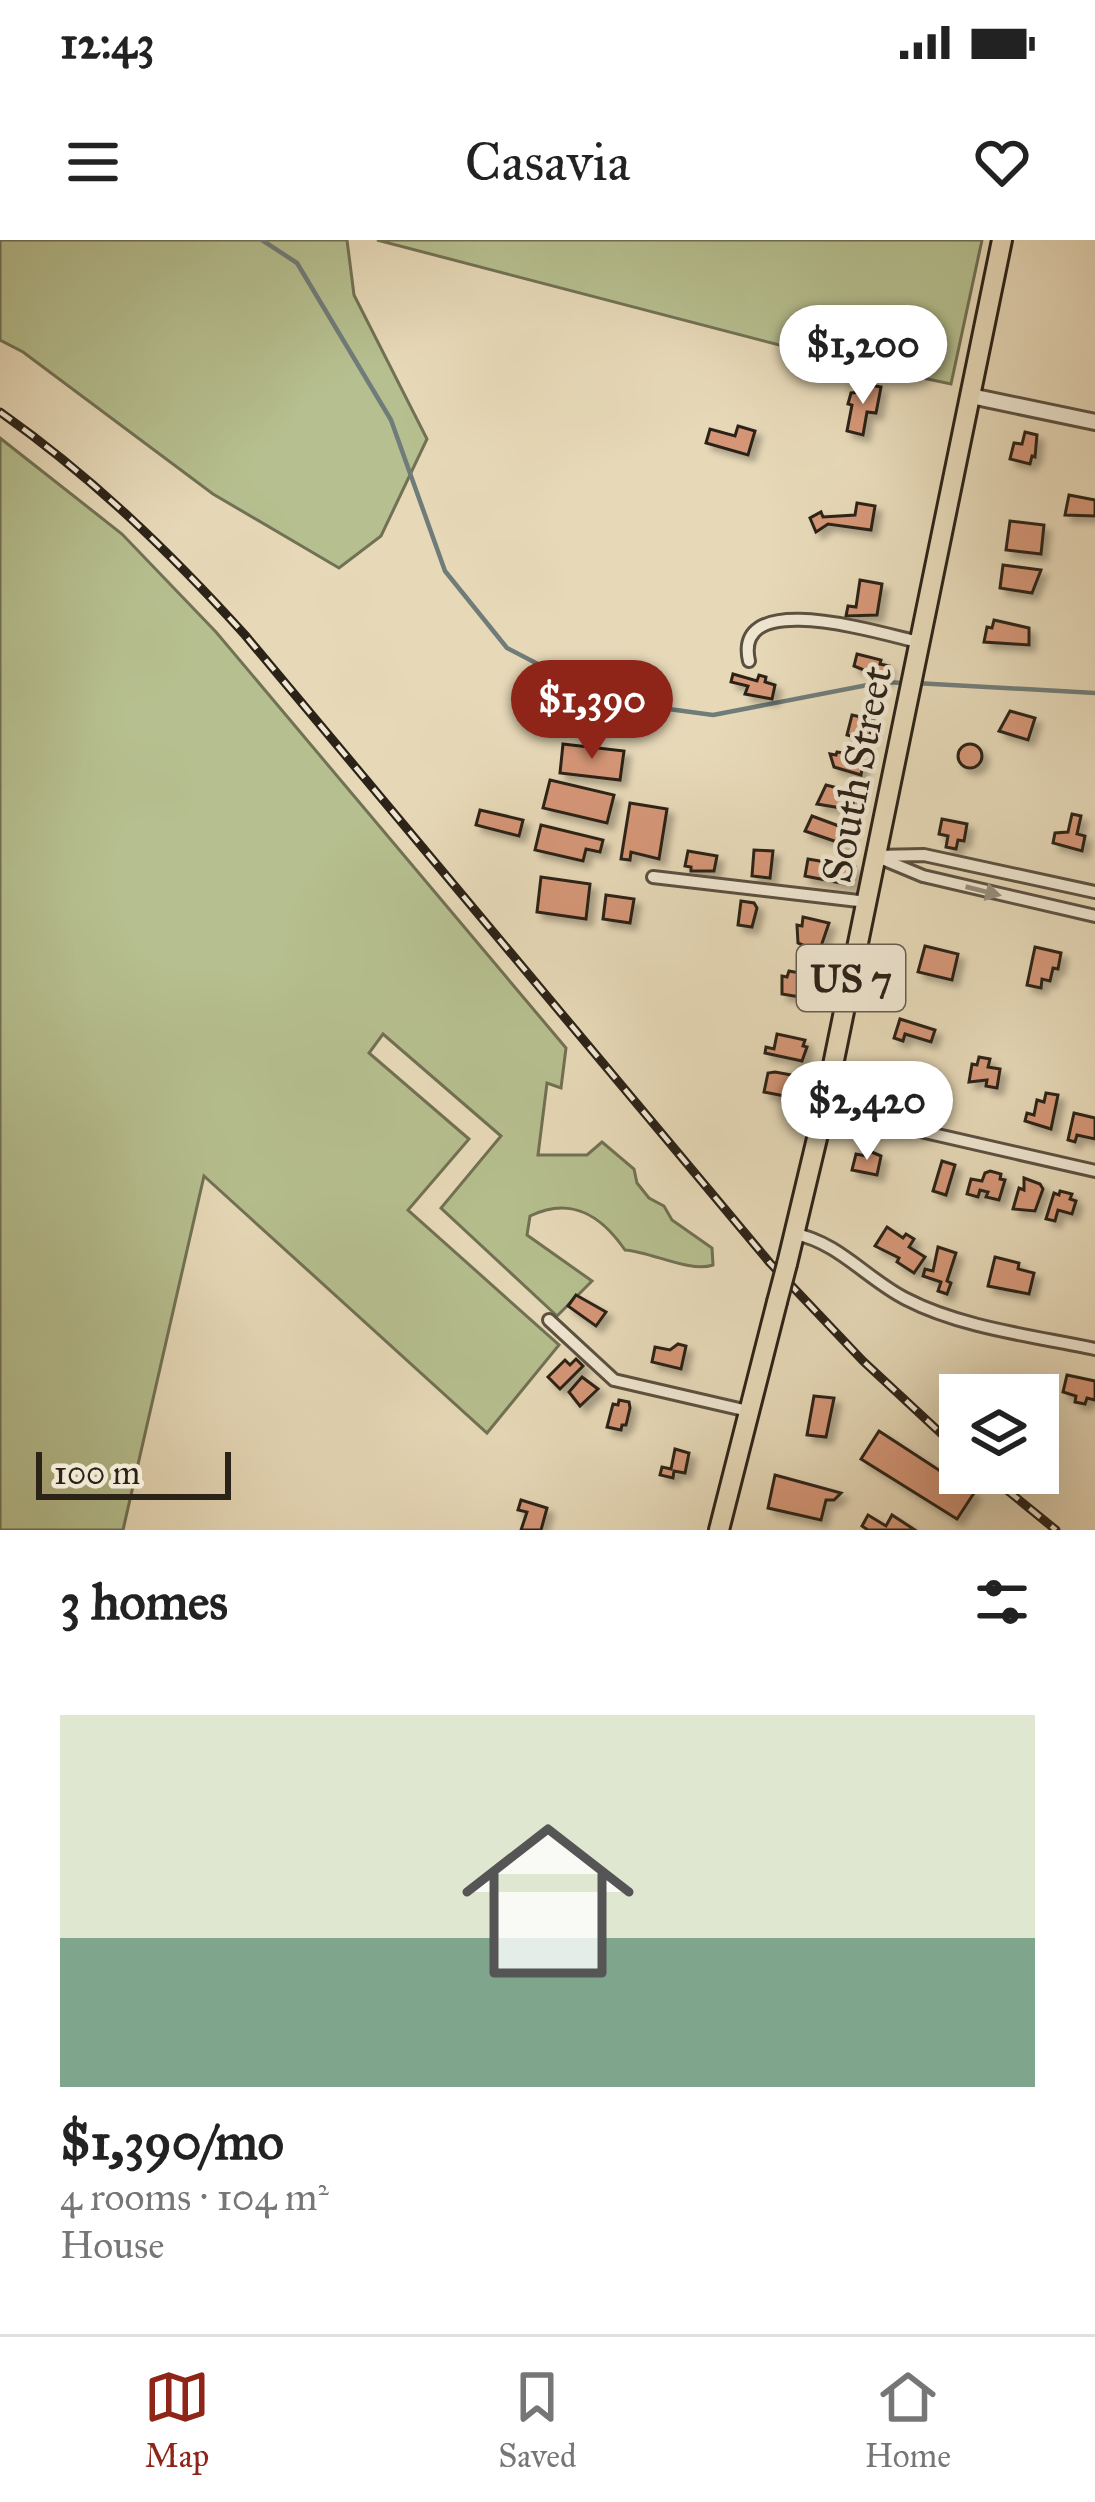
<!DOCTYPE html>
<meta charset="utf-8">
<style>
:root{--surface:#fff;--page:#f2f2f2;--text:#222;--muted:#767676;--line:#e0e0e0;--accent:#8f2418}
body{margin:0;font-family:"IM FELL Great Primer",serif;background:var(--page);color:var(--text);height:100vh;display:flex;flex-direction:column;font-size:45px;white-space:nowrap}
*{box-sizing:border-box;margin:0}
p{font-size:39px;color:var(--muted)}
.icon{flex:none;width:66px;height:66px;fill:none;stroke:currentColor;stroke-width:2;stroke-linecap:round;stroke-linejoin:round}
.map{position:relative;height:1290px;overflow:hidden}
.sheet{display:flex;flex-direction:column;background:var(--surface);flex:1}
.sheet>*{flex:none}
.tools{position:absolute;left:939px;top:1134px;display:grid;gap:24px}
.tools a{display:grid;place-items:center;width:120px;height:120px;border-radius:0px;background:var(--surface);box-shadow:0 12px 48px #0002;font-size:60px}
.scale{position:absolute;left:36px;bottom:30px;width:195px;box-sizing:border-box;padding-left:12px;border:6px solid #2c2318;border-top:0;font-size:33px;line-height:42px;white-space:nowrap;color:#2c2318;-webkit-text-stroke:9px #efe6d1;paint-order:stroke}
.price{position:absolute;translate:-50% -102px;padding:0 27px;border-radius:42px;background:#fff;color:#222;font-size:39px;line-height:78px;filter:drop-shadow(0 3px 6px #0008)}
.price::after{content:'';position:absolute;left:50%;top:72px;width:36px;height:27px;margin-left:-18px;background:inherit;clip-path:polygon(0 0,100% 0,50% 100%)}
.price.current{background:var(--accent);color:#fff}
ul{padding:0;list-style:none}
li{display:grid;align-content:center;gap:24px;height:636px;padding:0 60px}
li+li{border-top:3px solid var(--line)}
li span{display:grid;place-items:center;height:372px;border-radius:0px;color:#555}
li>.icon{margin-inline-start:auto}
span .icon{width:216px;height:216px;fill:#fffc;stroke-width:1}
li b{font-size:51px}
h2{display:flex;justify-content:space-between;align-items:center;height:144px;padding:0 60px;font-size:51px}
.status{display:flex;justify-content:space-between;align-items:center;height:84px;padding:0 60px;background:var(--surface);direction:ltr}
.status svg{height:33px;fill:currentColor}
header{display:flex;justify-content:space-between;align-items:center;height:156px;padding:0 60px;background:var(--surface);font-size:54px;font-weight:600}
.menu{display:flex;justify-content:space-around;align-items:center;height:168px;border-top:3px solid var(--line);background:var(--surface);font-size:33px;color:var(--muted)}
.menu a{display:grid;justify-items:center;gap:6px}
.menu .current{color:var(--accent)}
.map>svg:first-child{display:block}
</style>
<div class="status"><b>12:43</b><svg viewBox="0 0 49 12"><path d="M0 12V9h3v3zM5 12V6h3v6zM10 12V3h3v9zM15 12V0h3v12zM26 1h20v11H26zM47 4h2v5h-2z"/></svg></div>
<header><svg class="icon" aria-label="menu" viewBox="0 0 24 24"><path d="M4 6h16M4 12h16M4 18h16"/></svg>Casavia<svg class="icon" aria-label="heart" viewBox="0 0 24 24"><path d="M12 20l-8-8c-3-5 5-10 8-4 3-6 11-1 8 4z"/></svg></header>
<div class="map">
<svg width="1095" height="1290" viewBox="0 0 1095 1290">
<defs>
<filter id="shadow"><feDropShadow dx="6" dy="6" stdDeviation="3" flood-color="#0004"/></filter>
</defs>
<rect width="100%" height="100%" fill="#e7d9b8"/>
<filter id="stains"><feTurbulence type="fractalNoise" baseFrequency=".00167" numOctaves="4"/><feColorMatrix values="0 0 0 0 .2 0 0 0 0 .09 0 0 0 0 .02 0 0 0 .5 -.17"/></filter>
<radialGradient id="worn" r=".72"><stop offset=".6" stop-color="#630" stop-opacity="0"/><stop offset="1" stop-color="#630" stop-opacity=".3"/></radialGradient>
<g fill="#b6bf8f" stroke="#717154" stroke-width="3">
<polygon points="0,0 347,0 354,55 427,199 381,296 339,328 213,254 23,112 0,100"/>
<polygon points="377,0 982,0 951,144 833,119"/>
<path d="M 0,198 L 122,294 L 216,392 L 566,808 L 561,848 L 547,843 L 538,915 L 587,915 L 602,902 L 634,929 L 637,943 L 649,958 L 664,966 L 672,980 L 712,1008 L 713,1025 C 690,1033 652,1012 625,1010 C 601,975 571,956 530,976 L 527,995 L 592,1041 L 557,1076 L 441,968 L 501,896 L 383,794 L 369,813 L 469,899 L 408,970 L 559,1105 L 487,1193 L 204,936 L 123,1290 L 0,1290 Z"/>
</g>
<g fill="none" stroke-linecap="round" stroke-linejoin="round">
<g stroke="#707c79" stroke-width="4.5">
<polyline points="262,0 297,23 391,180 445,331 507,408 609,461 713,475 883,442 904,443"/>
<polyline points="915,443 1095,453"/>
</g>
</g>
<g fill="#d59677" stroke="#2c2318" stroke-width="3" filter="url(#shadow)">
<polygon points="864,144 881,147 876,173 867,172 863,195 847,191 852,165 848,164 851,153 862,152"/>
<polygon points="738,186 755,191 748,215 706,203 710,189 735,196"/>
<polygon points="1025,192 1037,195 1035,217 1032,216 1030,224 1010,219 1014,203 1022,204"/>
<polygon points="1069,255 1095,260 1095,276 1065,275"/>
<polygon points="857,263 875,266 871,290 828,284 816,292 810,278 821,272 823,277 855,275"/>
<polygon points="1010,281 1044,285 1041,314 1006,310"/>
<polygon points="1003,325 1041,330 1032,353 1000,348"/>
<polygon points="860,340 882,344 877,375 846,376 848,366 856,367"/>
<polygon points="994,380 1029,388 1029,405 984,402 987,387 992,388"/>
<polygon points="857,414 881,420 880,424 889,426 886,439 854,426"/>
<polygon points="733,434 757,441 759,435 766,437 765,442 775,445 772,459 745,454 748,446 731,442"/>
<polygon points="1010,471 1035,478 1028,500 999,491"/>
<polygon points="852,475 874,480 868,501 847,495"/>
<circle cx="970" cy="516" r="12"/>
<polygon points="563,504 624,511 620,540 560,533"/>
<polygon points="837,512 864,516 861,535 834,527 830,514 836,515"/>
<polygon points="550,540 614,555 607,583 543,568"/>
<polygon points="826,545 853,552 853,570 817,564"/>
<polygon points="630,563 667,569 659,619 631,612 630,620 621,619"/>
<polygon points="480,570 523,580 519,596 476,585"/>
<polygon points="1072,574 1081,576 1077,594 1085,596 1082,611 1053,603 1055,593 1068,592"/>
<polygon points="812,576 847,589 843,604 805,591"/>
<polygon points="942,579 967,584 964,601 958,600 956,609 946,607 948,596 939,594"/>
<polygon points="541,585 603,600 600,612 586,609 583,621 535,610"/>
<polygon points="754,610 773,611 770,638 752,636"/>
<polygon points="688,611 717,616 714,631 691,631 691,627 685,626"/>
<polygon points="808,619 855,627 851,645 805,636"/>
<polygon points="541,637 590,644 586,679 537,672"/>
<polygon points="606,655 634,659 630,683 603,679"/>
<polygon points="741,661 754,663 757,668 752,687 738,685"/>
<polygon points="803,677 829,683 819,712 798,703 797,685 802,686"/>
<polygon points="925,706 958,714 952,740 918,732"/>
<polygon points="1035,707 1061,713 1058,729 1053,728 1050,741 1042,739 1041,748 1027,745"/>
<polygon points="789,731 816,736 812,759 782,754 782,736 787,737"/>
<polygon points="900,779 935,790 931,802 905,794 903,801 894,798"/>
<polygon points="777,794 805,800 803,806 807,807 802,821 765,813 766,807 774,809"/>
<polygon points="979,817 990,819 988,827 1000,829 997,848 986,846 987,840 969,842 972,824 977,825"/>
<polygon points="775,832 797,836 795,858 764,852 768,833"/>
<polygon points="922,841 940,843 941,860 937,860 936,866 920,865"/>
<polygon points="1046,853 1058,855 1051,889 1025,881 1027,873 1034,875 1037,860 1044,862"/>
<polygon points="1074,873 1095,878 1095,899 1077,895 1075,902 1068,900"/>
<polygon points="867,910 881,916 877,935 852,930 856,914 866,916"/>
<polygon points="942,921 955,925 946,955 933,951"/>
<polygon points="990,931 1001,934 1000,939 1005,940 999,960 986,957 988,952 980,950 978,957 967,954 971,939 982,941 985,933"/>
<polygon points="1024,938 1040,944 1043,949 1035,971 1013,969 1019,948 1024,950"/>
<polygon points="1060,951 1072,954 1070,959 1076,961 1072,974 1058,970 1055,981 1046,979 1054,953 1059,955"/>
<polygon points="887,987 903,998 906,994 914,999 909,1007 925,1017 914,1033 897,1022 899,1018 875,1006"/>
<polygon points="938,1007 956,1013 947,1041 951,1043 947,1054 938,1051 941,1042 923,1036 925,1029 933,1031"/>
<polygon points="995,1017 1019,1023 1018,1029 1034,1033 1029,1054 988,1046"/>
<polygon points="576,1055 606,1072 596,1086 568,1066"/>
<polygon points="678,1104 686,1106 681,1129 652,1122 655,1107 670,1110"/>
<polygon points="576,1119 583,1126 560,1149 548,1137 565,1120 570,1125"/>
<polygon points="1067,1135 1095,1141 1095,1160 1087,1158 1085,1164 1075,1162 1076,1156 1063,1152"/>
<polygon points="582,1137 598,1149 580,1166 569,1152"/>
<polygon points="814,1156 834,1158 826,1197 807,1195"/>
<polygon points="619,1160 629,1162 630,1168 626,1185 622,1185 621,1190 607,1187 613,1164 618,1165"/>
<polygon points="879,1191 974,1253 957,1279 861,1219"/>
<polygon points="675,1209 689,1213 685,1233 674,1231 673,1238 660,1235 662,1227 671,1229"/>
<polygon points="775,1235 841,1253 834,1260 826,1260 821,1280 768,1268"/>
<polygon points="521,1260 547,1268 541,1290 521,1290 527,1272 518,1270"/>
<polygon points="868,1275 886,1286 892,1275 915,1290 868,1290 862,1286"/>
</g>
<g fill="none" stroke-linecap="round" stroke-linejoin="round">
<g stroke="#5b5040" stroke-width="16">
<g id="minor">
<path d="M 749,421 C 732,346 885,395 919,402"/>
<polyline points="875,616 923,636 1095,676"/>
<polyline points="875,616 924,615 1095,652"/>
<polyline points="653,637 867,662"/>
<polyline points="824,869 1095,931"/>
<path d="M 795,994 C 838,1002 868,1040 906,1059 C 962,1088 1034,1096 1095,1109"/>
<polyline points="549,1080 614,1140 748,1171"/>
</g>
</g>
<g stroke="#5b5040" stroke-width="20">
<polyline id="tertiary" points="971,156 1095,182"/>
</g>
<g stroke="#2c2318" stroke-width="24">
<g id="trunk">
<polyline points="787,1024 824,869 1002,0"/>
<polyline points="719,1290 777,1062"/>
</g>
</g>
<use href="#minor" stroke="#efe6d1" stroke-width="10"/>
<use href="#tertiary" stroke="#efe6d1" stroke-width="14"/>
<use href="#trunk" stroke="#e7d9b8" stroke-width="18"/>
<g stroke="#2c2318" stroke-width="9">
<g id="rail">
<path d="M 0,172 C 92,237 170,312 245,395 L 770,1023 L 863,1121 L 960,1211"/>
<polyline points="986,1233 1056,1290"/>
</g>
</g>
<use href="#rail" stroke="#efe6d1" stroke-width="4.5" stroke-dasharray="14" stroke-linecap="butt"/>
<g stroke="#2c2318" stroke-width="24" stroke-linecap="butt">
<polyline id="trunk-bridge" points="777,1062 787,1024"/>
</g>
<use href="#trunk-bridge" stroke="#e7d9b8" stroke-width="18"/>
</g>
<defs><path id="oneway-solid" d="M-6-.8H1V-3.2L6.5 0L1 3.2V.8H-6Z" transform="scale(3)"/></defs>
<use fill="#978e7e" href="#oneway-solid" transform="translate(983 651) rotate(14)"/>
<g text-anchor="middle" stroke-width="9" stroke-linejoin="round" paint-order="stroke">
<rect fill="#efe6d1" stroke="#665e50" stroke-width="3" x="797" y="705" width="108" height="66" rx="9"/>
<g font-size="39" font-weight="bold" fill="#2c2318">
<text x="851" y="752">US 7</text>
</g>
<g font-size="42" fill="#2c2318" stroke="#efe6d1">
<text transform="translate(856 534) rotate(-79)" y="15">South Street</text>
</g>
</g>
<rect width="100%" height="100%" filter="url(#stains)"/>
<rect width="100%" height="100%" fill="url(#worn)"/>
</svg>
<div class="tools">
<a><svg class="icon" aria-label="layers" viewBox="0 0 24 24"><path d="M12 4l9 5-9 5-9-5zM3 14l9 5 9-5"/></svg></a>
</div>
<div class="scale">100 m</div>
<b class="price" style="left:863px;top:167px">$1,200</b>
<b class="price current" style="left:592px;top:522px">$1,390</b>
<b class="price" style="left:867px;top:923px">$2,420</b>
</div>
<section class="sheet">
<h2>3 homes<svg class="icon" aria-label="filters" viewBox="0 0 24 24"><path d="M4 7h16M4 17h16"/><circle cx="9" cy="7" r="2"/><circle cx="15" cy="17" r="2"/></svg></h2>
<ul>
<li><span style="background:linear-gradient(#dfe7d0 60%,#7fa58c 0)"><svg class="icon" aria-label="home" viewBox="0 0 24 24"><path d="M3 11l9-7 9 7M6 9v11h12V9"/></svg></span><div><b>$1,390/mo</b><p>4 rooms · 104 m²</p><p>House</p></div></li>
</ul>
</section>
<nav class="menu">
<a class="current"><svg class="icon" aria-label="map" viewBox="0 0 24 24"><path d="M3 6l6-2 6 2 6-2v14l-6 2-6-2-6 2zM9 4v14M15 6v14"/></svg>Map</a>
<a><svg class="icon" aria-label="saved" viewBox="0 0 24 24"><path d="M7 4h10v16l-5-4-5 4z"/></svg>Saved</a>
<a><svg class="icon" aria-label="home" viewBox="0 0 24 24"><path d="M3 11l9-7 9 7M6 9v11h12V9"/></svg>Home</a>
</nav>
